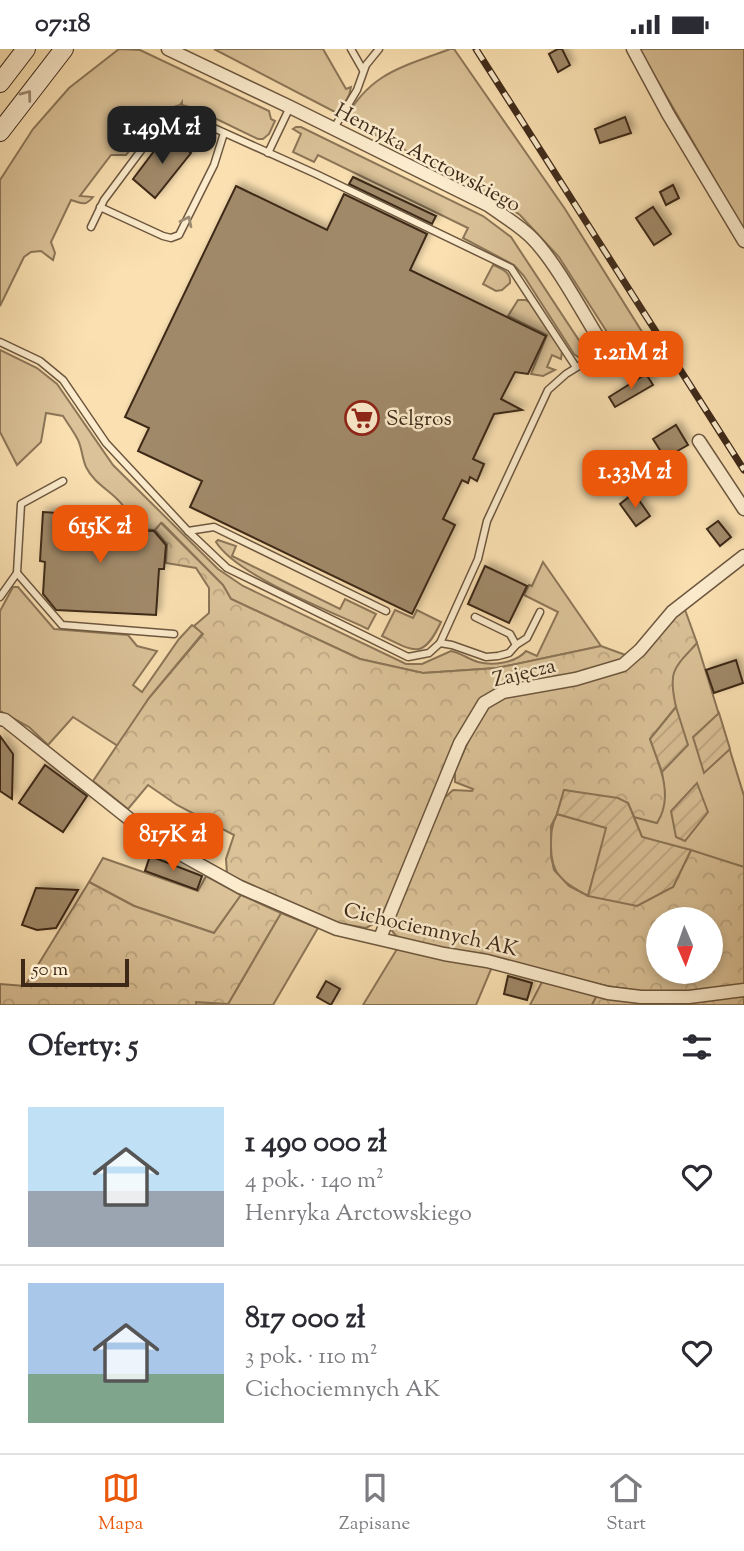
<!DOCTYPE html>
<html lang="pl">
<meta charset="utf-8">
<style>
:root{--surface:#fff;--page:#f7f7f7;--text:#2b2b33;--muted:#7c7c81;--line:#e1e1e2;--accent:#ea580c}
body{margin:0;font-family:"Sorts Mill Goudy",serif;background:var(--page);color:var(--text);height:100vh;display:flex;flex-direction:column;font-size:26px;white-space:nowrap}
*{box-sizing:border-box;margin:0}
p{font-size:23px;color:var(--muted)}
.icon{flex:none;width:38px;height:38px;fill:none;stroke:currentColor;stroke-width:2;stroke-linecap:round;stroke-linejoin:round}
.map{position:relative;height:956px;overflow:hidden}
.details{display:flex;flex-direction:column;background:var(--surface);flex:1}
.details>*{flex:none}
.needle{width:46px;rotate:178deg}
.fabs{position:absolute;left:646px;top:858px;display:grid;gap:14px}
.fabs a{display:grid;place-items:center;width:77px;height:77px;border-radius:50%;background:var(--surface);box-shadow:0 4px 10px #0003;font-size:35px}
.scale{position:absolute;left:21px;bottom:18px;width:108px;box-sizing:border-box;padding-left:7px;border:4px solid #3e2919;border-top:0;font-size:19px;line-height:24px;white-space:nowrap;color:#3e2919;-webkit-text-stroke:5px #fceccd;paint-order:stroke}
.price{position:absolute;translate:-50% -60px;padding:0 16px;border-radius:14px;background:var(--accent);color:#fff;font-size:23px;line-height:46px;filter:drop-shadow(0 2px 4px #0008)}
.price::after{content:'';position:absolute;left:50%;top:42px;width:21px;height:16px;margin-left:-10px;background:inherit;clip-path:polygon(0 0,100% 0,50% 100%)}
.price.selected{background:#222;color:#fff}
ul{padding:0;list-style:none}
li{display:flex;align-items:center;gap:21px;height:175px;padding:0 28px}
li+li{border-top:2px solid var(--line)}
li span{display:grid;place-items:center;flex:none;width:196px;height:140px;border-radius:0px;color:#555}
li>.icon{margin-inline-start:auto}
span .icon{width:84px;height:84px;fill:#fffc;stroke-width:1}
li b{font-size:30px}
h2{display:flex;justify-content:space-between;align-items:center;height:84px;padding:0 28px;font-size:30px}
.status{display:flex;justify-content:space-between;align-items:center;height:49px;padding:0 35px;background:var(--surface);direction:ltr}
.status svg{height:19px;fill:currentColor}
.menu{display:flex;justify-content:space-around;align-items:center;height:98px;border-top:2px solid var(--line);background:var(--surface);font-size:19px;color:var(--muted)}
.menu a{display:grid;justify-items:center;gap:4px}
.menu .selected{color:var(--accent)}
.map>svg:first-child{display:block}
</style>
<div class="status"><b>07:18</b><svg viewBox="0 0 49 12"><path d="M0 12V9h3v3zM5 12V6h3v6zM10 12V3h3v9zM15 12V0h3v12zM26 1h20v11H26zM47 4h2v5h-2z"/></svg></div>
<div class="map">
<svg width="744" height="956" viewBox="0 0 744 956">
<defs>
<pattern id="forest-crowns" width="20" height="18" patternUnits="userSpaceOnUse" patternTransform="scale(1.75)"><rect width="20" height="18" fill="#dbc298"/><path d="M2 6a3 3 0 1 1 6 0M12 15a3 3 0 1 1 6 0" fill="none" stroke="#bda782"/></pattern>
<pattern id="garden-furrows" width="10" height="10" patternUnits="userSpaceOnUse" patternTransform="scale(1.75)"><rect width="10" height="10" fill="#dbc298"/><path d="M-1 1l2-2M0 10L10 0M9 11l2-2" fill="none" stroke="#bda782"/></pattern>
<filter id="shadow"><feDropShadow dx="4" dy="-4" stdDeviation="3.5" flood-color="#0004"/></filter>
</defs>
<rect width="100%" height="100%" fill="#fbe1b2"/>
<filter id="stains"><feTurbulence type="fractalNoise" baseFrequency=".00286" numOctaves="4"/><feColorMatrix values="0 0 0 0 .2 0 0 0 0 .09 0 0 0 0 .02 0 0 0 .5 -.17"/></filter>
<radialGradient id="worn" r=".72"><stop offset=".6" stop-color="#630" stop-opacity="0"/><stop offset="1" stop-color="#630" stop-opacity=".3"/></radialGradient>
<g fill="#dbc298" stroke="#8c7658" stroke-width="2">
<path d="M 119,0 L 140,1 L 269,62 L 271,70 L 275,72 L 269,85 L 263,90 L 258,90 L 196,60 L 182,56 L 182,53 L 180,56 L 160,62 L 126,106 L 111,106 L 80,147 L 93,148 C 85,158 82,154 71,151 L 51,193 L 55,204 L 53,211 L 41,202 L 31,203 L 24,208 L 0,257 L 0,131 L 33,80 L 69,39 Z"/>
<path d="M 214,0 L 323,0 L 346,40 L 351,38 C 350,48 343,57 335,63 Z"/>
<path d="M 450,0 L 454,0 L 565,160 L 649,294 L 623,308 L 559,208 L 520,166 L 491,146 L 345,70 C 371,23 403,18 450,0 Z"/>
<polygon points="639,0 744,0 744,181"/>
<polygon points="296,78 301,78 483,167 511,188 580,293 583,307 578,308 574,305 524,227 514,216 463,189 468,179 318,106 314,113 293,103 301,85 293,80"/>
<path d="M 493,216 C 502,220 511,223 510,234 L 502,241 L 496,242 L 483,235 Z"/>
<polygon points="518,251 526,251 530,254 562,302 561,310 552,306 547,318 555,321 543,327 531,325 547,286 508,267"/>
<path d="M 0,301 L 37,319 L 57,335 L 113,416 L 218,520 L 243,537 L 406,615 L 422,615 L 451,602 C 461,604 468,610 478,613 C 492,617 516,614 526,602 L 537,607 L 558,563 L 524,546 L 529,536 L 532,537 L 543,513 L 601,597 L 497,619 L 423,624 L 360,610 L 231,550 L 223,536 L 162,474 L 155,481 L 129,479 C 131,447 98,443 86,418 C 82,409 82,399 78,391 C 74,383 68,375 63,367 L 46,364 L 41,393 L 17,416 L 0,383 Z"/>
<path d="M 218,491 L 236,497 L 232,507 L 340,560 L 345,550 L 376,565 L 368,580 C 331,562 237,527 216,493 Z"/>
<polygon points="13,538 18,538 54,580 128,586 137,597 157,602 133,636 142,643 179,590 192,576 203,584 149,649 118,697 73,668 48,696 29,678 0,662 0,562"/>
<path d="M 395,561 L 413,569 L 417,561 L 441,573 C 423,611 415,603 382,587 Z"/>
<polygon points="697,594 744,747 744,818 642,788 634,768 657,774 665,747 662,723 650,690 676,616"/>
<path d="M 557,765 L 607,779 L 588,847 C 564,834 551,827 551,798 C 551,785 551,777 557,765 Z"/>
<polygon points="103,809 198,842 206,827 241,846 214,884 134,857 89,833"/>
<polygon points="281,864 318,879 273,956 196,956 196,953 228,955"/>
<polygon points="397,900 492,918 476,956 363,956"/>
<polygon points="543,931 597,946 592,956 530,956"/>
</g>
<g fill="url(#forest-crowns)" stroke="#8c7658" stroke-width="2" fill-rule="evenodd">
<polygon points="161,474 223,536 231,550 360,610 423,624 497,619 601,597 631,608 483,653 379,872 366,879 338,874 227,825 226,810 234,786 177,756 148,736 128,760 93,732 149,649 203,585 194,577 209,564 209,539 196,519 166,514 167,495 155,481"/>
<path d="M 684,558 L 697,594 C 673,620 668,622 676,658 L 650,690 C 660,717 674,748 657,774 L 634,768 L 628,754 L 564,741 L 557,765 L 551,777 L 551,807 L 554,821 L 569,837 L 588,847 L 673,838 L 691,801 L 744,818 L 744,936 L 687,943 L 640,942 L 607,937 L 399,889 C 393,884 390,881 391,873 L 442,751 L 453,741 L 472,742 L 473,740 L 455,733 L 455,722 L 481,664 L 499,649 L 615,624 ZM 658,870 L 710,870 L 710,922 L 658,922 Z"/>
<polygon points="89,833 134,857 214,884 241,846 281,864 228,955 196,953 196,956 0,956 0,935 25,937"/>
<polygon points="597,946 744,948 744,956 592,956"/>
</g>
<g fill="url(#garden-furrows)" stroke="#8c7658" stroke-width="2">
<polygon points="676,658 688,696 662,723 650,690"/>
<polygon points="719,664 730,700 704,724 693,688"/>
<polygon points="697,734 708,763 685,792 676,788 671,762"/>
<polygon points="564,741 618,749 628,754 642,788 691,801 673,838 637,857 588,847 606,779 557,765"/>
</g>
<g fill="#a08969" stroke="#3e2919" stroke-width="2" filter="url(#shadow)">
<polygon points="558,0 562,0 570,16 558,23 549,5"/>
<polygon points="625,68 631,84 600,94 595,80"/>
<polygon points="167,85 191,104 155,149 133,130"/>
<polygon points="353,128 436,167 432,175 349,135"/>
<polygon points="673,136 679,149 666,156 660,143"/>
<polygon points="236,137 327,181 344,145 427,185 410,221 546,287 528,325 515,323 501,350 522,361 494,365 473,410 484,415 477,432 470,428 468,434 462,431 443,470 455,476 412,565 190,458 202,432 138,402 149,379 125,368"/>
<polygon points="653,158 671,185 654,196 636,169"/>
<polygon points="646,325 653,336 615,358 609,348"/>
<polygon points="676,376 688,396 665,409 653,390"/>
<polygon points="634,444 650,467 636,477 620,455"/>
<polygon points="43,463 128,469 126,481 154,482 166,496 164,520 159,520 156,566 56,561 43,545 45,513 40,512"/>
<polygon points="718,472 731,488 720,497 707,480"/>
<polygon points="485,517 527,537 509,574 468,555"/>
<polygon points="736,611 743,634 714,644 706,621"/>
<polygon points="0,687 13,705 12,750 0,742"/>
<polygon points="45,716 87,747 63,783 19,754"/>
<polygon points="193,770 213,782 202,800 182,789"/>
<polygon points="150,807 202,827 197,841 145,822"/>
<polygon points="36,839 78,841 56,879 37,881 22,876"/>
<polygon points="508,927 532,934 527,951 504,945"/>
<polygon points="326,932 340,940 331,956 317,948"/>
</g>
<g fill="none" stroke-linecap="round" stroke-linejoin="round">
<g stroke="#6d573f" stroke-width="9">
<g id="lane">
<polyline points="351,0 363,21"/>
<polyline points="334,79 357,41 366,16 379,0"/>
<polyline points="268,104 290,58"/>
<polyline points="100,158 163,187 171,189 179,186 214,116 224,84"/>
<polyline points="91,178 104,151 157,80 169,68 185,66 316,125 511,219 576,318"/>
<polyline points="0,293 40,312 63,331 106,394 188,482 227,519 408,608 429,604 440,594 478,510 487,472 548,341 566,325 595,307 602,299"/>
<polyline points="188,482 214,478 386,562"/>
<polyline points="17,524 62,576 174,585"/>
<polyline points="0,548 17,524 21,455 63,432"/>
<polyline points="475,568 510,585 516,596"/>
<polyline points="440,594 452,596 486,608 498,607 509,604 516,596 527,589 540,563"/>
</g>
</g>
<g stroke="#6d573f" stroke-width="15">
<g id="street">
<path d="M 168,0 L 290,58 L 488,156 C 503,167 519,176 532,189 C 555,212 581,261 599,290 L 602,299"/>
<polyline points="633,0 668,65 744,192"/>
<polyline points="699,392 744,460"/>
<polyline points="0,670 5,671 157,792 240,838 337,880 444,905 487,912 608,944 641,948 689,948 744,941"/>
<polyline points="380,889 460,694 484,654 503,643 576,630 623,616 640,601 672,563 744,507"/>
</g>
</g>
<g stroke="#3e2919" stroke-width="20">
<g id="secondary">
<polyline points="0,34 26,0"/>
<polyline points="0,83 64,0"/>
</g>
</g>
<use href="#lane" stroke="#fceccd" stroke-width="6"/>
<use href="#street" stroke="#fceccd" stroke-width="12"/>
<use href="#secondary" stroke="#fceccd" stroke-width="18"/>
<g stroke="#3e2919" stroke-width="7">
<polyline id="rail" points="476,0 744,421"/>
</g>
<use href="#rail" stroke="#fceccd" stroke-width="4.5" stroke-dasharray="13" stroke-linecap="butt"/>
</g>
<defs><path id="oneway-chevron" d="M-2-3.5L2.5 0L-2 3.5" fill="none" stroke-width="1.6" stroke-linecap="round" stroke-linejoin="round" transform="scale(1.75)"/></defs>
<g stroke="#9d8a73">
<use href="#oneway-chevron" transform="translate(27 46) rotate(-53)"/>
<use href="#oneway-chevron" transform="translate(187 172) rotate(-64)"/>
</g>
<defs>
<g id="supermarket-ring" transform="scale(1.75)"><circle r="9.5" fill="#fceccd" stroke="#8f2418" stroke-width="1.5"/><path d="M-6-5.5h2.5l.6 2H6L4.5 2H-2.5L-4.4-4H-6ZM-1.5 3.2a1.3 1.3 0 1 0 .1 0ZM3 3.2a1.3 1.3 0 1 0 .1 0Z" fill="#8f2418"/></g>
</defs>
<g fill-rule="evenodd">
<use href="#supermarket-ring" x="362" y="369"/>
</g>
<g text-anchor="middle" stroke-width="5" stroke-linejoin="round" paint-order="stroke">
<g font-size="21" fill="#3e2919" stroke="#fceccd">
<text transform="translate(428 108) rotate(28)" y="7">Henryka Arctowskiego</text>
<text transform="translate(524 623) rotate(-14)" y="7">Zajęcza</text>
<text transform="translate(431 880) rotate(13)" y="7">Cichociemnych AK</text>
</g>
<g font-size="21" fill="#3e2919" stroke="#fceccd" text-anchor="start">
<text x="386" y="376">Selgros</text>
</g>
</g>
<rect width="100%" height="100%" filter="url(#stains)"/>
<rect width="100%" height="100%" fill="url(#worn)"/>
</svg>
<div class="fabs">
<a><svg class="needle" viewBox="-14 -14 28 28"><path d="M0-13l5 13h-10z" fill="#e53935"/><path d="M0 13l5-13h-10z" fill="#7c7c81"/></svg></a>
</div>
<div class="scale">50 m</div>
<b class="price selected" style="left:162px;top:117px">1.49M zł</b>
<b class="price" style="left:631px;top:342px">1.21M zł</b>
<b class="price" style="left:635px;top:461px">1.33M zł</b>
<b class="price" style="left:100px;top:516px">615K zł</b>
<b class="price" style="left:173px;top:824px">817K zł</b>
</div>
<section class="details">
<h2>Oferty: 5<svg class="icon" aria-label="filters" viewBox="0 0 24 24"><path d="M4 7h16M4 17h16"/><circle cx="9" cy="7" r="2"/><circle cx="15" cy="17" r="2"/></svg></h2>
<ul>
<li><span style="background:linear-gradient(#bfe0f5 60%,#9aa5b1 0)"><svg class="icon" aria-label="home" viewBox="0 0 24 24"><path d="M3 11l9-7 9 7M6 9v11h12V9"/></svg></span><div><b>1 490 000 zł</b><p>4 pok. · 140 m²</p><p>Henryka Arctowskiego</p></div><svg class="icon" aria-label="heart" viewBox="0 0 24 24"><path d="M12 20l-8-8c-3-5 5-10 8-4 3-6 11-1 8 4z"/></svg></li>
<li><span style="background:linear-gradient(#a9c7e8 65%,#7fa58c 0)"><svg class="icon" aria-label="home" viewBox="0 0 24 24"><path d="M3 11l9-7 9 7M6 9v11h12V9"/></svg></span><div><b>817 000 zł</b><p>3 pok. · 110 m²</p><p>Cichociemnych AK</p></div><svg class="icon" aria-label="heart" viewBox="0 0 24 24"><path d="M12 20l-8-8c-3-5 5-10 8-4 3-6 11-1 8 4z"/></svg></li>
</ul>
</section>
<nav class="menu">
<a class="selected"><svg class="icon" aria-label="map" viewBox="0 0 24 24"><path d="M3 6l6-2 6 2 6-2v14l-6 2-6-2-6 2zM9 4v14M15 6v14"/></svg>Mapa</a>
<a><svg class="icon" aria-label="saved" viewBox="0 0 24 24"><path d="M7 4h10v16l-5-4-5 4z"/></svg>Zapisane</a>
<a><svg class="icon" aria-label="home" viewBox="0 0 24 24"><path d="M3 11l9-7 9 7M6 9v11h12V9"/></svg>Start</a>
</nav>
